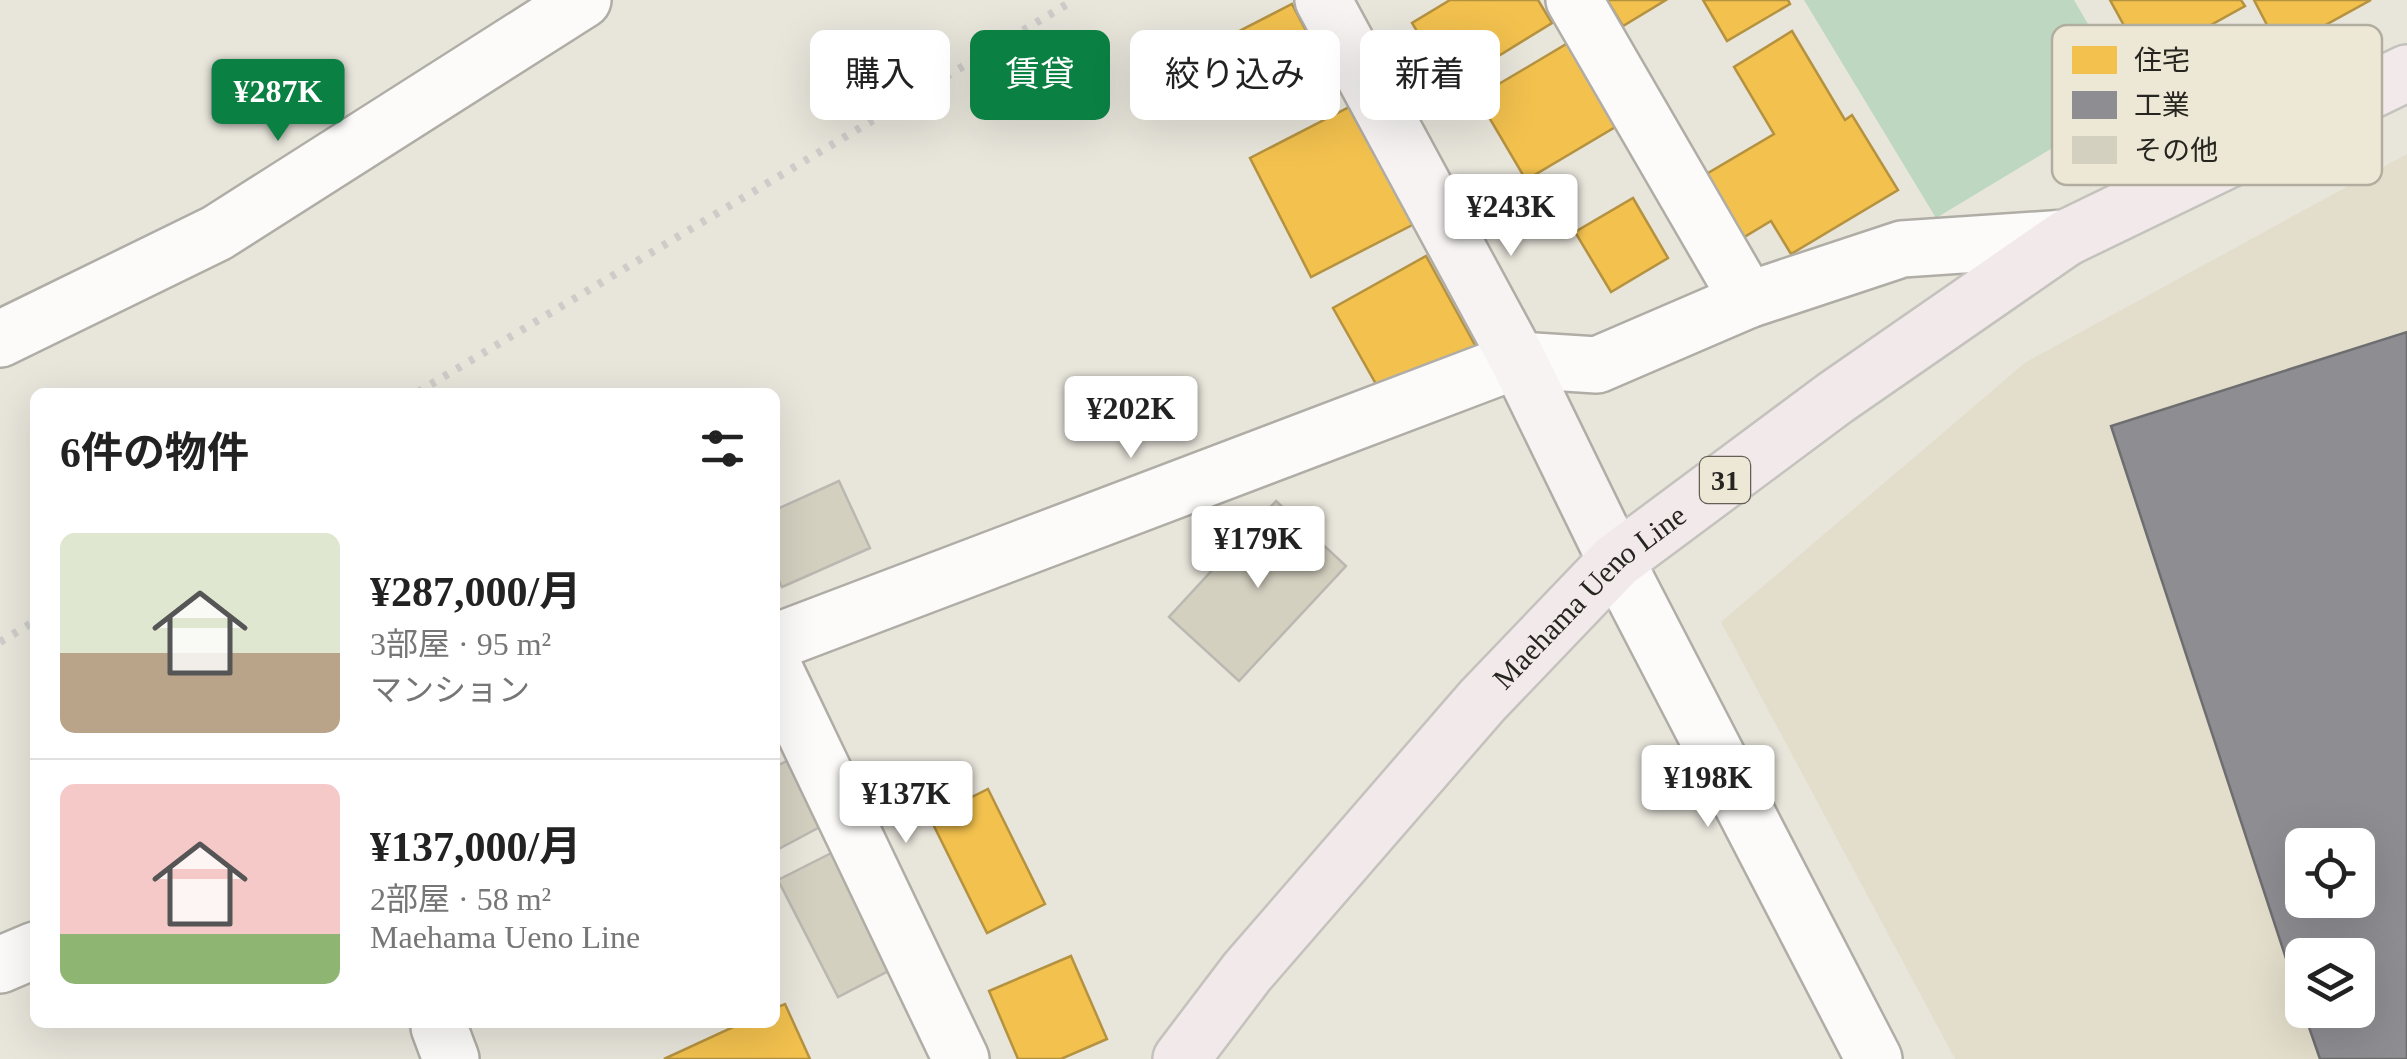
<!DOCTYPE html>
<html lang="ja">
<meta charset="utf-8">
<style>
:root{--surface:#fff;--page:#f6f6f6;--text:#222;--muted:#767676;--line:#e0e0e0;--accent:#0b8043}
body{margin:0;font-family:"Times New Roman","Noto Sans JP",serif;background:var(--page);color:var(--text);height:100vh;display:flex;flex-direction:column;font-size:38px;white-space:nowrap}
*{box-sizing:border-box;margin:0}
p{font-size:32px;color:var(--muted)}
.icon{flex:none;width:55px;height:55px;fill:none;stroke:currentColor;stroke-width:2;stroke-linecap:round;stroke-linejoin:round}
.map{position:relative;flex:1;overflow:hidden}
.sheet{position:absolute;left:30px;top:388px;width:750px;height:640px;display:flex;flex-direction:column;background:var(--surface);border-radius:15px;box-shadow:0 10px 40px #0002}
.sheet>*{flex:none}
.hud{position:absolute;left:810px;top:30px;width:950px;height:90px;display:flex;gap:20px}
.tools{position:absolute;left:2285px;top:828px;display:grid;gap:20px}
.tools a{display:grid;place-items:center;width:90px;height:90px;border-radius:15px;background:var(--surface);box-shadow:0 10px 40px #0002;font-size:50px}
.price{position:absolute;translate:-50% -85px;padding:0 22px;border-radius:10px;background:#fff;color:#222;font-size:32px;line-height:65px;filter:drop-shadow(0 2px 5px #0008)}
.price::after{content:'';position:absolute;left:50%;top:60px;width:30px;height:22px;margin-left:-15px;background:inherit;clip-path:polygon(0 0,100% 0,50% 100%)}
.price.active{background:var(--accent);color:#fff}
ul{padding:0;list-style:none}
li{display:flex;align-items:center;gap:30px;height:250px;padding:0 30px}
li+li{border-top:2px solid var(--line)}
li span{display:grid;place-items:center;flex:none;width:280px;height:200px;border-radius:15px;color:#555}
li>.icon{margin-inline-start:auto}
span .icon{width:120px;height:120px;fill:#fffc;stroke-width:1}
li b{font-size:42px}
h2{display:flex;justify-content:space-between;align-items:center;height:120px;padding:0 30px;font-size:42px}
.tag{padding:0 35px;border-radius:15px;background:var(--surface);box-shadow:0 10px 40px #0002;font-size:35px;line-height:90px}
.tag.active{background:var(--accent);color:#fff}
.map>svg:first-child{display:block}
</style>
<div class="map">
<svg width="2407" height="1059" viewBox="0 0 2407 1059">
<rect width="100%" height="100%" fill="#e8e5db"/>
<path fill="#e3ddcb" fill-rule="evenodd" d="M 2407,154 L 2407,1059 L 1955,1059 L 1721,622 L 2026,362 ZM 2302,845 L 2358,845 L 2358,900 L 2302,900 ZM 2302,955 L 2358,955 L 2358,1010 L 2302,1010 Z"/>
<polygon fill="#bdd7c0" points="1804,0 2074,0 2132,100 1936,218"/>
<g fill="#f2c14e" stroke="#b59240" stroke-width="2.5">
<polygon points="1450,0 1538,0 1552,23 1450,86 1412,23"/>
<polygon points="1607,0 1666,0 1623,26"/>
<polygon points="1703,0 1788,0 1790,4 1727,41"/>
<polygon points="2110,0 2241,0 2245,6 2144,62"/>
<polygon points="2254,0 2371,0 2280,50"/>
<polygon points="1292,4 1326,69 1244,113 1210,46"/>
<polygon points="1792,31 1845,120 1852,115 1898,190 1791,254 1771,221 1736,242 1698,179 1774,134 1734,67"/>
<polygon points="1573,40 1622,123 1526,180 1477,97"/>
<polygon points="1361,101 1422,220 1311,277 1250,158"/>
<polygon points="1633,198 1668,258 1611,292 1575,232"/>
<polygon points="1426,256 1481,356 1389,407 1333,308"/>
<polygon points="988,789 1045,904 987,933 930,818"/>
<polygon points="1071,956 1107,1039 1061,1059 1018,1059 989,991"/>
<polygon points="785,1004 810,1059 664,1059 744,1022 775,1022 775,1008"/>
</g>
<path fill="#8d8d92" stroke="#6e6e70" stroke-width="2.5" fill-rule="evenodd" d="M 2407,332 L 2407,1059 L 2320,1059 L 2303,1010 L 2358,1010 L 2358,955 L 2302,955 L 2302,1007 L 2111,426 ZM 2302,845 L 2358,845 L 2358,900 L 2302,900 Z"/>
<g fill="#d4d0c0" stroke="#bab8b1" stroke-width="2.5">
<polygon points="839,481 870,548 782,587 775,572 775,510"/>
<polygon points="1276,501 1346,566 1239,681 1169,617"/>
<polygon points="812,748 846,813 775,851 775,767"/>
<polygon points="863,837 896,967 838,997 778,880"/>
</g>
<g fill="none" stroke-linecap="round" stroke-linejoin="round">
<g stroke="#b0ada6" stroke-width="60">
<g id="street">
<polyline points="1574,0 1748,300"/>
<polyline points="0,339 217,233 583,0"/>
<polyline points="1616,561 1874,1059"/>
<polyline points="775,642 1518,360 1597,365 1748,300 1902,249 2066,238"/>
<polyline points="775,670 961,1059"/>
<polyline points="0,965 35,950"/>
<polyline points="439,1027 451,1059"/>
</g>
</g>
<g stroke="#b0ada6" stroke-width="60">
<polyline id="secondary" points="1323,0 1518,360 1616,561"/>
</g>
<g stroke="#c4c2bd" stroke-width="60">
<g id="primary">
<path id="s1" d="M 1181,1059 L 1247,972 L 1482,701 L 1616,561 L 1835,398 L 2066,238 L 2407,73"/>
</g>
</g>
<use href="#street" stroke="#fcfbfa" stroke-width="55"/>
<use href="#secondary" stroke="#f6f3f2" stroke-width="55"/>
<use href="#primary" stroke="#f2e9ea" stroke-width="55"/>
<g stroke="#cdccc9" stroke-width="8" stroke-dasharray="5 10" stroke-linecap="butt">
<polyline points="418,392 1074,0"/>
<polyline points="0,642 35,621"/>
</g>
</g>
<g text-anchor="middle" stroke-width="10" stroke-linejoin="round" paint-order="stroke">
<rect fill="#ede8d6" stroke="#626056" stroke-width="2.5" x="1700" y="457" width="50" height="46" rx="8"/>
<g font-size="28" font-weight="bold" fill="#27251f">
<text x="1725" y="490">31</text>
</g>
<g font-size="30" fill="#27251f" stroke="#ede8d6">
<text dy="10" stroke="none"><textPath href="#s1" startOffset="618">Maehama Ueno Line</textPath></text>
</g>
</g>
<rect x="2052" y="25" width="330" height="160" rx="15" fill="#ede8d6" stroke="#b2ae9f" stroke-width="2.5"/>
<rect x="2072" y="46" width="45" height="28" fill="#f2c14e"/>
<rect x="2072" y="91" width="45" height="28" fill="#8d8d92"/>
<rect x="2072" y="136" width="45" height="28" fill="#d4d0c0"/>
<g font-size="28" fill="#27251f">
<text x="2134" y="70">住宅</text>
<text x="2134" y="115">工業</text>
<text x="2134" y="160">その他</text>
</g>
</svg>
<div class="tools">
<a><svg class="icon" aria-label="locate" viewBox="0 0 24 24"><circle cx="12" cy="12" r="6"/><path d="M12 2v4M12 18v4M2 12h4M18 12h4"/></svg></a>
<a><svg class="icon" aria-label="layers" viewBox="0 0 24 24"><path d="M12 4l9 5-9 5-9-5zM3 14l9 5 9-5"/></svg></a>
</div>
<b class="price active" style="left:278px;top:144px">¥287K</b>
<b class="price" style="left:1511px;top:259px">¥243K</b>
<b class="price" style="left:1131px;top:461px">¥202K</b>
<b class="price" style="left:1258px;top:591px">¥179K</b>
<b class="price" style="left:1708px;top:830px">¥198K</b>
<b class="price" style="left:906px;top:846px">¥137K</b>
<div class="hud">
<a class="tag">購入</a>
<a class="tag active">賃貸</a>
<a class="tag">絞り込み</a>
<a class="tag">新着</a>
</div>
<section class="sheet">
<h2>6件の物件<svg class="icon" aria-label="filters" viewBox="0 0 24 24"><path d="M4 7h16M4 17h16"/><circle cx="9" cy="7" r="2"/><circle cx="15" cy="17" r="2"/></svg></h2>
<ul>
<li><span style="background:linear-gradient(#dfe7d0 60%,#b9a48a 0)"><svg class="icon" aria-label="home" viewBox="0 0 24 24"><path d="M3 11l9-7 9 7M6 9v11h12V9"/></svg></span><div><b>¥287,000/月</b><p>3部屋 · 95 m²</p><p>マンション</p></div></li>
<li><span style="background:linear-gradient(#f6c9c9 75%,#8fb573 0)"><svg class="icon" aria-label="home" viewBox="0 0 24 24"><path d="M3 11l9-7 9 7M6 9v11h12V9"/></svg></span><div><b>¥137,000/月</b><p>2部屋 · 58 m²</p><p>Maehama Ueno Line</p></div></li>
</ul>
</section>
</div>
